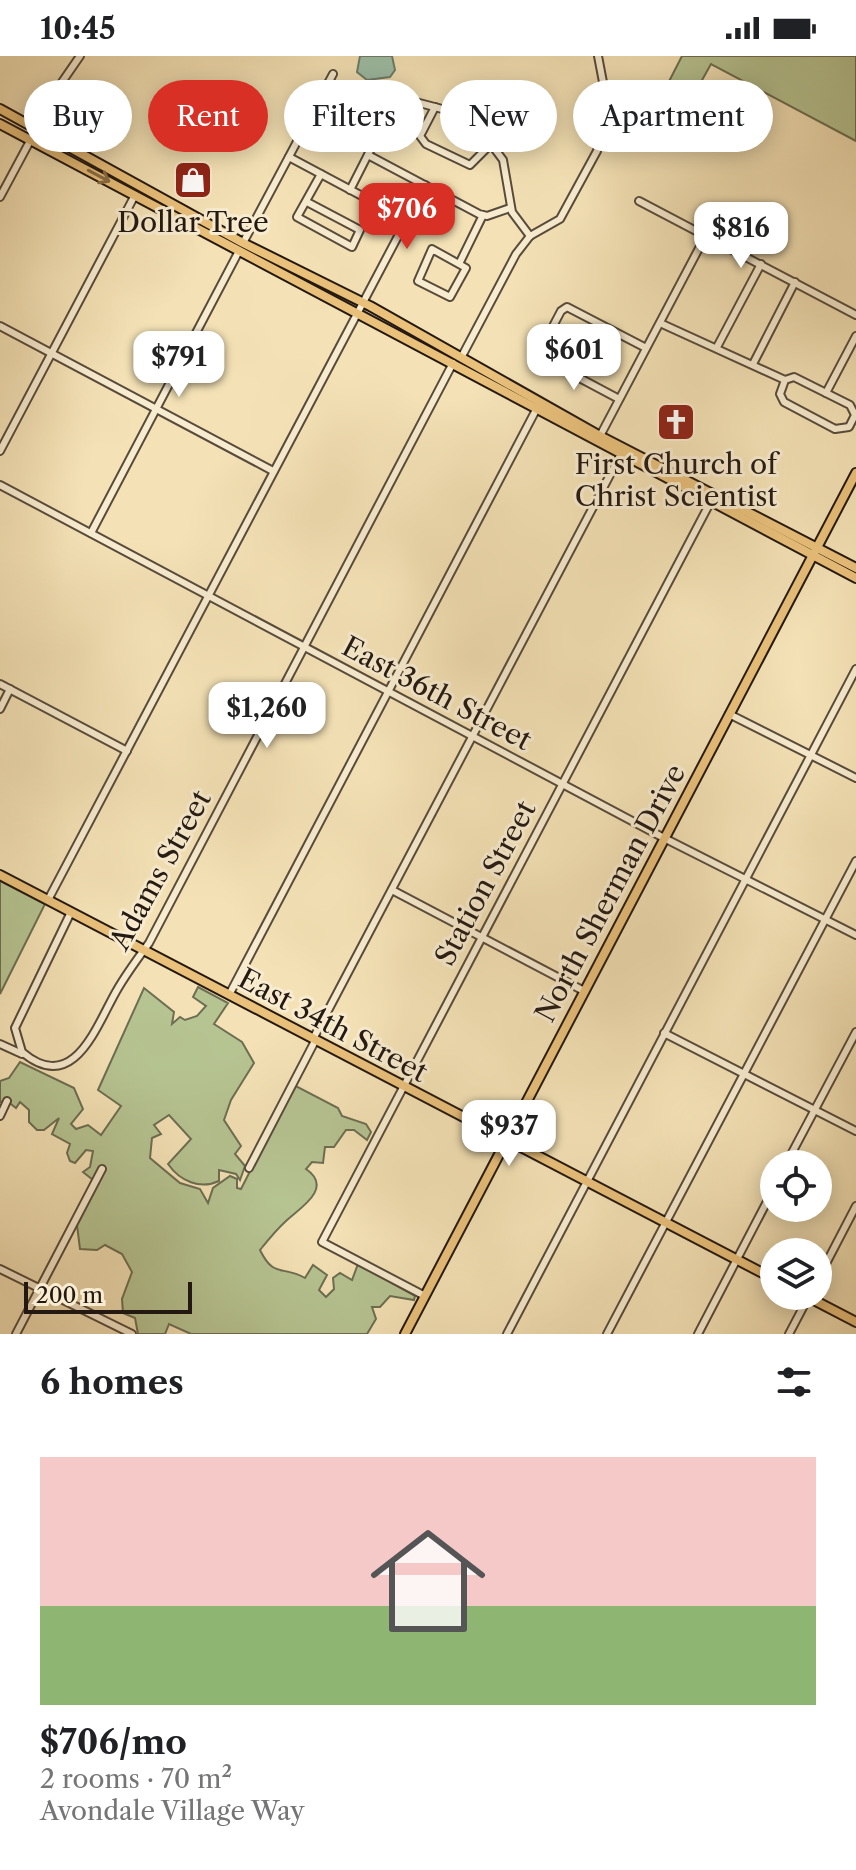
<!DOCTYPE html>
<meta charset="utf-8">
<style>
:root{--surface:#fff;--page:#f2f2f2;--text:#202124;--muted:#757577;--line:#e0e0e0;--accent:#d93025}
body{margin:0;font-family:"Libre Caslon Text",serif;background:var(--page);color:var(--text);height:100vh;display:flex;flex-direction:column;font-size:30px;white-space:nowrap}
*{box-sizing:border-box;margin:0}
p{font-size:26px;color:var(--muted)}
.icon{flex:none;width:44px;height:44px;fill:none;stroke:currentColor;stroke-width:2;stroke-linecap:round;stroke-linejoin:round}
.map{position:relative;height:1278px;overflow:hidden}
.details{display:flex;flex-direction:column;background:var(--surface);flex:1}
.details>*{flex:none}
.hud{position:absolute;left:24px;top:24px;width:808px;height:72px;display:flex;gap:16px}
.buttons{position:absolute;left:760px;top:1094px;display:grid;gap:16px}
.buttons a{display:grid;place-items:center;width:72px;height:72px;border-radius:50%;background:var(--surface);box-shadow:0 4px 20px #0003;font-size:40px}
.scale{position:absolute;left:24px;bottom:20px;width:168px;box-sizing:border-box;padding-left:8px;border:4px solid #241912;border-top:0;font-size:22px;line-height:28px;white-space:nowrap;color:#241912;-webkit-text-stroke:6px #f8ecd0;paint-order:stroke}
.price{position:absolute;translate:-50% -68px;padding:0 18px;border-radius:16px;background:#fff;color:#222;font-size:26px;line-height:52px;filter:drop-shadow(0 2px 4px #0008)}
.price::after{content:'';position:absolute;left:50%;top:48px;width:24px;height:18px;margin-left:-12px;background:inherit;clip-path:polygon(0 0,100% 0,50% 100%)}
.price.current{background:var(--accent);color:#fff}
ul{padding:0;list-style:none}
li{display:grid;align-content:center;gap:16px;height:424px;padding:0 40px}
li+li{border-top:2px solid var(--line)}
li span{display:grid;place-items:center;height:248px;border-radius:0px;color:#555}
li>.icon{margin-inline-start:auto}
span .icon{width:144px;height:144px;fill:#fffc;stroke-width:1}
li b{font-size:34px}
h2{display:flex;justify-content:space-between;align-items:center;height:96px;padding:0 40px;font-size:34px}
.chip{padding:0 28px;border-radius:36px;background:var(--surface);box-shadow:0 4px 20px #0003;font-size:28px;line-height:72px}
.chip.current{background:var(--accent);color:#fff}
.status{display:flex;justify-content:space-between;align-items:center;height:56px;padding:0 40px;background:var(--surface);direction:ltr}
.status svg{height:22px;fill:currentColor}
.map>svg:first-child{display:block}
</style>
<div class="status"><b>10:45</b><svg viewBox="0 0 49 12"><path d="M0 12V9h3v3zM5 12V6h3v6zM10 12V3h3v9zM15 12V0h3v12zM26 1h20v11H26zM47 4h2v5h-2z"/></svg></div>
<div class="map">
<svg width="856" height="1278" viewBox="0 0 856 1278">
<rect width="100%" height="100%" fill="#f4e2b6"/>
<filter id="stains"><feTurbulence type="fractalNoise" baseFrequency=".0025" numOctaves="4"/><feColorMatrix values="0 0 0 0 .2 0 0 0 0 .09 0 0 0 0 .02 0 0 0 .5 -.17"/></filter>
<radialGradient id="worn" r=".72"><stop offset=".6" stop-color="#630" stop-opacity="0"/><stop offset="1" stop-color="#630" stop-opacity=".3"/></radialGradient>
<g fill="#b6c492" stroke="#6d6e52" stroke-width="2">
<polygon points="682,0 856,0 856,85 711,8 682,60 659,45"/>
<polygon points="0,825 45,848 0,938"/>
<path d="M 198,931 L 228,947 L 214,968 L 242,986 L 254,1007 L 231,1044 L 224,1064 L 241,1090 L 235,1098 L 245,1110 L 240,1124 L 236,1118 L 219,1114 L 219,1125 C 200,1134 180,1125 168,1108 L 191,1083 L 169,1059 L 154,1069 L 161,1078 L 152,1082 L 150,1102 L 180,1127 L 200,1133 L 208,1147 L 213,1132 L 230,1120 L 237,1123 L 237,1132 L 241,1133 L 294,1029 L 338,1052 L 342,1060 L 366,1068 L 371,1076 L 367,1084 L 354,1074 L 346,1074 L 334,1091 L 325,1091 L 323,1107 L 312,1106 L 306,1113 C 334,1132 300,1152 286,1165 C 276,1174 268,1184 260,1194 C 274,1223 283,1209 305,1222 L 313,1209 L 327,1219 L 319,1234 L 326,1241 L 334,1233 L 333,1222 L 340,1217 L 352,1224 L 358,1208 L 415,1240 L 414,1244 L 390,1240 L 380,1251 L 372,1251 L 376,1263 L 367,1278 L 191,1278 L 169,1268 L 165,1278 L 138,1278 L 135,1262 L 123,1257 L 122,1243 L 132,1216 L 122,1198 L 105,1189 L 97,1194 L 80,1193 L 77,1169 L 105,1112 L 93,1124 L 83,1116 L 90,1111 L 93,1095 L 86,1094 L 75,1107 L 70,1105 L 67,1097 L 70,1088 L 52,1078 L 59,1062 L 44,1074 L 37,1074 L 29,1066 L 29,1054 L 20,1046 L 16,1052 L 7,1045 L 0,1046 L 0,1025 L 9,1022 L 20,1006 L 74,1032 L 83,1053 L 71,1068 L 76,1073 L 88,1069 L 101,1079 L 121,1050 L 98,1034 L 144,932 L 174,956 L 172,968 L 180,961 L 185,964 L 197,960 L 206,950 L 193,941 Z"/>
</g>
<polygon fill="#9dbfa8" stroke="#6d7d6c" stroke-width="2" points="360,0 392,0 395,14 390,21 367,24 357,16"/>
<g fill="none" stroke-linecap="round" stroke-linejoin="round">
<g stroke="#584b3b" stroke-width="10">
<g id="minor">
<polyline points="329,26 363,42 408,44 446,54 485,80 503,104 512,156 530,180"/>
<polyline points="435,51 420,80 426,88 470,109 492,87"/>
<polyline points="368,99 479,158 487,160 510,152"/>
<polyline points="289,101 407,164"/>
<polyline points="350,134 383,69 385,59 381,44"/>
<polyline points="0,141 60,29 80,0"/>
<polyline points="639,145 856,259"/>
<polyline points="307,146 360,174 352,191 297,161 321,118"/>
<polyline points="243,187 333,18"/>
<polygon points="432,193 466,212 450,241 418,225"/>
<polyline points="460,206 483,159"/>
<polyline points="660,267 785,324 794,321 850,349 855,359 849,371 835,373 784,346 780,338 785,324"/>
<polyline points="0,270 273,415"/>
<polyline points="717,291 761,208"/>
<polyline points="461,302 516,198 530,180 560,163 597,95 607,47 598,0"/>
<polyline points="753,308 795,226"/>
<polyline points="826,337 856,280"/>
<polyline points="619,343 542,302 540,295 561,255 567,251 646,292"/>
<polyline points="600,380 706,179"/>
<polyline points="0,395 135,139"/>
<polyline points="0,429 664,782 856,879"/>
<polyline points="91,477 239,195"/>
<polyline points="0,628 127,695"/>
<polyline points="0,653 10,633"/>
<polyline points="729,658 856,722"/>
<polyline points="392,834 584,935"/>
<polyline points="48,844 425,129"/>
<path d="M 71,856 L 15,972 L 22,996 C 74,1040 96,970 117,934 C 126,918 138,902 149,887 L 453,307"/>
<polyline points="229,939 537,352"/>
<polyline points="664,977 856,1075"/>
<polyline points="313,983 621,398"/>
<polyline points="0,988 22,998"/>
<polyline points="0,1060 7,1045"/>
<polyline points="786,1108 856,976"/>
<polyline points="249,1112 315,985"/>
<polyline points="0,1213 132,1278"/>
<polyline points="818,1223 856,1150"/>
<polyline points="425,1240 322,1186 711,445"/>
<polyline points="16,1278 102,1113"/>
<polyline points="507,1278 856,613"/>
<polyline points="607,1278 856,805"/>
<polyline points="698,1278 774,1132"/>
<polyline points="789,1278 809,1240"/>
</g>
</g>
<g stroke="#241912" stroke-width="12">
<g id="major">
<polyline points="0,53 243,187 370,250 600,380 856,512"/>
<polyline points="0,68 856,522"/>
<polyline points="0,819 774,1223"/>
<polyline points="806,1240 856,1266"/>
<polyline points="405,1278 856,417"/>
</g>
</g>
<use href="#minor" stroke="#f8ecd0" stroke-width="6"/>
<use href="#major" stroke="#eac17b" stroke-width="8"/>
</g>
<defs><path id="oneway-shaft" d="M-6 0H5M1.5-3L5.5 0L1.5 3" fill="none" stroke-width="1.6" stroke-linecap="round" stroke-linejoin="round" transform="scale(2)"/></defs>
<use stroke="#876d46" href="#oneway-shaft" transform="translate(99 120) rotate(28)"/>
<defs>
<g id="shop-square" transform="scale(2)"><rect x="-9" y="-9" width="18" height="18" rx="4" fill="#8f2418" stroke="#f8ecd0"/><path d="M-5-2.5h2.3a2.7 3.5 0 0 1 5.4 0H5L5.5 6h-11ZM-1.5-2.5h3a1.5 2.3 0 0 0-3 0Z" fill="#fff"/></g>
<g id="church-square" transform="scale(2)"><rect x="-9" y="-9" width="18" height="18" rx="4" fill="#8f2418" stroke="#f8ecd0"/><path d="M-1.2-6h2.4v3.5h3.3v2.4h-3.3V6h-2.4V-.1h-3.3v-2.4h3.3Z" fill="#fff"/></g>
</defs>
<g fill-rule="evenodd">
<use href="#shop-square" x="193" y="124"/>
<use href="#church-square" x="676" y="366"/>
</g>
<g text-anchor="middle" stroke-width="6" stroke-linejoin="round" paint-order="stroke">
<g font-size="28" fill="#241912" stroke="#f8ecd0">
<text x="193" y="176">Dollar Tree</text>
<text x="676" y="418">First Church of<tspan x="676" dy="32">Christ Scientist</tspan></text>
</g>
<g font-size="28" fill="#241912" stroke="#f8ecd0">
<text transform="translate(437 637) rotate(28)" y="10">East 36th Street</text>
<text transform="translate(160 814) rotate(-61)" y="10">Adams Street</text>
<text transform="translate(485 827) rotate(-62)" y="10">Station Street</text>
<text transform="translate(610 837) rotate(-62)" y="10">North Sherman Drive</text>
<text transform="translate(333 969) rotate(28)" y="10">East 34th Street</text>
</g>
</g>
<rect width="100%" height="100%" filter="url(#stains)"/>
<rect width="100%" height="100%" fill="url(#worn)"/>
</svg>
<div class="buttons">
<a><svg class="icon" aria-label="locate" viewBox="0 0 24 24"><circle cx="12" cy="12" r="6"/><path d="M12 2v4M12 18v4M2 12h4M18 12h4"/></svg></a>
<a><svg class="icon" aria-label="layers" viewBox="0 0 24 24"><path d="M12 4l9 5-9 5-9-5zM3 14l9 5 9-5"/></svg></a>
</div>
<div class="scale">200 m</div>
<b class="price current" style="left:407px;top:195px">$706</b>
<b class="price" style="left:741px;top:214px">$816</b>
<b class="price" style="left:574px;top:336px">$601</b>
<b class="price" style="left:179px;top:343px">$791</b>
<b class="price" style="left:267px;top:694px">$1,260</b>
<b class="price" style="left:509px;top:1112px">$937</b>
<div class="hud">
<a class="chip">Buy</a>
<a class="chip current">Rent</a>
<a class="chip">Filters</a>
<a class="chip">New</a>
<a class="chip">Apartment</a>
</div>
</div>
<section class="details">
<h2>6 homes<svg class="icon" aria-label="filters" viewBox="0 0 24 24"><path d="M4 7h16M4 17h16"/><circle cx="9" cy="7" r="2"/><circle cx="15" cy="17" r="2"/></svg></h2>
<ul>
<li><span style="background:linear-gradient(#f6c9c9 60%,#8fb573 0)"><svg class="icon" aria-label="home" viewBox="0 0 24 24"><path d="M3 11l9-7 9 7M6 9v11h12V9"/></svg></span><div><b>$706/mo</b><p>2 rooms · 70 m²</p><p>Avondale Village Way</p></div></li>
</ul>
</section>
